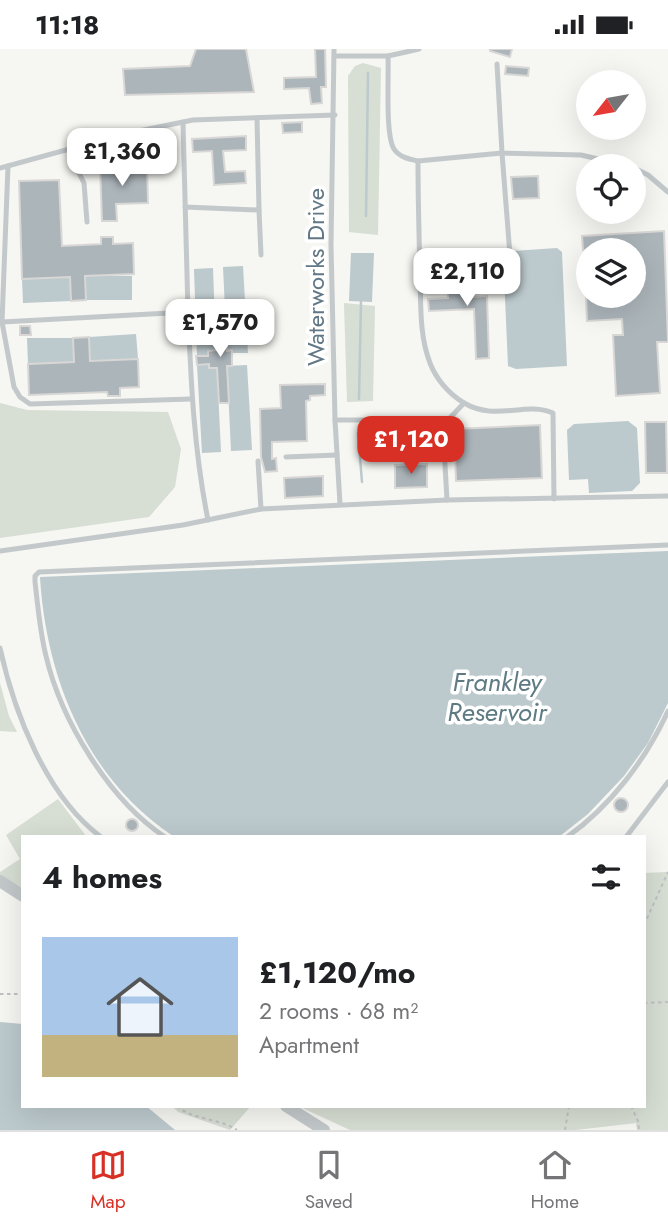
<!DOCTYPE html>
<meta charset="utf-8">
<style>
:root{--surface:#fff;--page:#f2f2f2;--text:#202124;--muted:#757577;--line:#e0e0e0;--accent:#d93025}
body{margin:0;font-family:Jost,sans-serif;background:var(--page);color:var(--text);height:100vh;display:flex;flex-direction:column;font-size:26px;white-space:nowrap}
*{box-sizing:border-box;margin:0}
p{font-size:23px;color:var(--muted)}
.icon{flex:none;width:38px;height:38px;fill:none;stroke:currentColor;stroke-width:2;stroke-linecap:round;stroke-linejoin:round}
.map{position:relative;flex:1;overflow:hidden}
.sheet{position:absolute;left:21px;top:786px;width:625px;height:273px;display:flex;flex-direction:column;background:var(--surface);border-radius:0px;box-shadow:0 7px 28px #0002}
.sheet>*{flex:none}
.needle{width:46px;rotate:239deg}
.buttons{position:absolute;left:576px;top:21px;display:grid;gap:14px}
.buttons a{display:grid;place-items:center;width:70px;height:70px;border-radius:50%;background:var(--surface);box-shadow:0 7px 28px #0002;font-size:35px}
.price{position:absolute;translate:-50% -60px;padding:0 16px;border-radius:14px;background:#fff;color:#222;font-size:23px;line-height:46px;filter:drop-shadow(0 2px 4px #0008)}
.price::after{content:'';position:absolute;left:50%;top:42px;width:21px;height:16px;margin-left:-10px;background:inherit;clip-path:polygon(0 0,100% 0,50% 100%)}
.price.active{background:var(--accent);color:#fff}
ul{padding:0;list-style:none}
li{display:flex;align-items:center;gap:21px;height:175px;padding:0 21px}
li span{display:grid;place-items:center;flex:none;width:196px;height:140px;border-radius:0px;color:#555}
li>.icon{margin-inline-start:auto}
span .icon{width:84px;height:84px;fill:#fffc;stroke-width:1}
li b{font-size:30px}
h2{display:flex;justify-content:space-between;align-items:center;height:84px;padding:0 21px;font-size:30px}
.status{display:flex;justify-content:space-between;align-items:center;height:49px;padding:0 35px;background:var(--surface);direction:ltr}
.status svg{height:19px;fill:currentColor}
.menu{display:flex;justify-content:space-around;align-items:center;height:98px;border-top:2px solid var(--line);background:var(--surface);font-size:19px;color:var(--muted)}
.menu a{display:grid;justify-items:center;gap:4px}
.menu .active{color:var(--accent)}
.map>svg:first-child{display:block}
</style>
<div class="status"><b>11:18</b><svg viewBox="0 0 49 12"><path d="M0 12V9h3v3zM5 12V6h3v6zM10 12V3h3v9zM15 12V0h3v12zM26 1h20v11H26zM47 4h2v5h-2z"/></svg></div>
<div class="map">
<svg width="668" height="1081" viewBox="0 0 668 1081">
<rect width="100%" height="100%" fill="#f6f6f2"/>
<g fill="#d7ded3">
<polygon points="363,14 381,19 378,186 349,183 348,27 355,17"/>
<polygon points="344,254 375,257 373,352 347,353"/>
<polygon points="0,354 27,361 168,363 181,400 175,438 149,468 0,489"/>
<polygon points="0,634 9,667 17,683 0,682"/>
<polygon points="58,750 86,787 23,788 23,844 0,828 0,823 20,810 6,786"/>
<polygon points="668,823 668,1081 637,1081 636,1074 576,1081 350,1081 298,1057 644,1057 644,824"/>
<polygon points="172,1057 251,1057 230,1081 178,1063"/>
</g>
<g fill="#bcc9cd">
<polygon points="557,199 562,203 567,317 516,320 508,317 504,226 514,226 513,202"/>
<polygon points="351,204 374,204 372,253 349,252"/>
<polygon points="243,217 248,304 232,304 231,302 227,302 223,218"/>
<polygon points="213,219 216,301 208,302 208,307 197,307 194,220"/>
<polygon points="85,227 132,227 132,251 86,251"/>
<polygon points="70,228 71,252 23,254 22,230"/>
<polygon points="136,285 138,310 90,312 89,288"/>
<polygon points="27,289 73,289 74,313 28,315"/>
<polygon points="209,315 209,319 217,319 221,403 202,404 197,316"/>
<polygon points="247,316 252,401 231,402 227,317"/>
<polygon points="628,372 637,379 640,434 632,442 589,444 588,430 569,431 567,381 574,375"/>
<path d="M 668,502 L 668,654 L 648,694 L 624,727 L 588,765 L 560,787 L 173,787 C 86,729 46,629 40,528 Z"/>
<polygon points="0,973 23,975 23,1057 146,1057 175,1081 0,1081"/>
</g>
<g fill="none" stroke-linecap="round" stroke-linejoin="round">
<g stroke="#bcc9cd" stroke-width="2.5">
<polyline points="366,167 368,24"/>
<polyline points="359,350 361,253"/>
<polyline points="358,384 362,433"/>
</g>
</g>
<g fill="#acb5ba" stroke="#d8d7d5" stroke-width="2">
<polygon points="196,0 246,0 254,43 125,46 123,20 190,17"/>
<polygon points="315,0 325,0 326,38 321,38 322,54 311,55 309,39 284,40 284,29 316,28"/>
<polygon points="490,0 512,0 510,8 490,2"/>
<polygon points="506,17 529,19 528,27 505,25"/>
<polygon points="302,73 302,83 283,84 282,74"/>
<polygon points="246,87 246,101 223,102 225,123 245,122 246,134 214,136 212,102 193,103 192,90"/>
<polygon points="147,116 148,154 116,155 117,172 102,172 100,117"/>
<polygon points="538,127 539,149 513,150 511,128"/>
<polygon points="59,131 62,197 101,195 101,188 113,188 113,195 133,194 134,225 85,227 86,251 71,252 70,228 22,230 19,132"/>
<polygon points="664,182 668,293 657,293 660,344 616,347 613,286 623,286 622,270 587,272 586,247 634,247 634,201 583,201 582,187"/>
<polygon points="473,224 474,248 487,247 489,309 476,310 474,260 429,262 428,250 448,249 447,225"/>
<polygon points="215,268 226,268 227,302 232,301 232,317 227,317 229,354 219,354 217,319 209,319 209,315 197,316 196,307 208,307 208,302 216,301"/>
<polygon points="20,277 30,277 31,286 20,286"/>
<polygon points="89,288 90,312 138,310 139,338 120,339 120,347 108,347 107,343 29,346 28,315 74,313 73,289"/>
<polygon points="325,335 325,346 310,347 310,351 306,352 307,392 272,393 272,410 276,409 277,422 265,423 261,408 260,360 281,359 280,336"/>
<polygon points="645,373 666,373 667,424 646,424"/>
<polygon points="422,374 423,393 387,395 385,375"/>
<polygon points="540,376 542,429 456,432 454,380"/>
<polygon points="427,415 427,438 395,439 395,416"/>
<polygon points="323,427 323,447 285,449 284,429"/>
<circle cx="621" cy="756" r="7"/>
<circle cx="132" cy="776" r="6"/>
</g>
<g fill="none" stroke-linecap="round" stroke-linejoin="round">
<g stroke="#bfc1c3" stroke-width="2" stroke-dasharray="3.5 3.5" stroke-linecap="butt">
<polyline points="644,876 668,823"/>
<polyline points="0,945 23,945"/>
<polyline points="644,954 668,953"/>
<path d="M 177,1057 C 192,1071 219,1069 237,1081"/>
<polyline points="631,1057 638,1072 639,1081"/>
<polyline points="565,1081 569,1057"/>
</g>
<g stroke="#c3c8cb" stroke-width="5">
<polyline points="334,0 331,196 335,371 340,455"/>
<path d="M 335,7 L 388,7 C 389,27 385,86 394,100 C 399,108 409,110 418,112 L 502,104 L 511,219"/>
<polyline points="388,7 419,0"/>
<polyline points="497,15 502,104 581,106 628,117"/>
<polyline points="72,99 74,114 84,134 87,173"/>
<path d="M 418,112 C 418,149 419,187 420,224 C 421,254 419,286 430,314 C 436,330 449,345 464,354 C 497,373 524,352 553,364 L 554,450"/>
<polyline points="8,117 2,273 188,263 183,73"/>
<polyline points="0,119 124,85 193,71 335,66"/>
<polyline points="634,119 648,126 668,143"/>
<polyline points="185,158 259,161 257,69"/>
<polyline points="259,161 261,206"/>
<path d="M 188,263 C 191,334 194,402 208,471"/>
<polyline points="2,273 14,338 20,348 30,355 191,350"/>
<path d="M 335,371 L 377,371 C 383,383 379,398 386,410 L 443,409"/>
<polyline points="286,408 337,406"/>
<polyline points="258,412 261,460 447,451 668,447"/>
<polyline points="447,451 443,381 448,371 464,354"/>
<polyline points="0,502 183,476 261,460"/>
<path d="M 0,599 C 14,663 46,747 101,788"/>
<path d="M 165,788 C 109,751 61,671 46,607 C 40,583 38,558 35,533 L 35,527 L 39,523 L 668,496"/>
<path d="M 567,788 C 611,757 646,710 668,662"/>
<polyline points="626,788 668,733"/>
</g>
<g stroke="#c3c8cb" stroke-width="12">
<polyline points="0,832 23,847"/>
<polyline points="286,1057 324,1081"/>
</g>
</g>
<g text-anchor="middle" stroke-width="7" stroke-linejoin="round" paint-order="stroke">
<g font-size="24" fill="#637886" stroke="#fff">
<text transform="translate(316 228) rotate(-90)" y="8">Waterworks Drive</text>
</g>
<g font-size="26" font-style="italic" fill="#5e7b83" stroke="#fff">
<text x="497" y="642">Frankley<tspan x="497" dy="30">Reservoir</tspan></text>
</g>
</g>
</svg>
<div class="buttons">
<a><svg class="needle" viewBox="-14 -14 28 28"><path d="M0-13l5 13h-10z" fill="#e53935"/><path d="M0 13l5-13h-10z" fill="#757577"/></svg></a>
<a><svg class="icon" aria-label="locate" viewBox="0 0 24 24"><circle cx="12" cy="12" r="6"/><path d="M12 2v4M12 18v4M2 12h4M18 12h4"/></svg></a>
<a><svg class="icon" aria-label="layers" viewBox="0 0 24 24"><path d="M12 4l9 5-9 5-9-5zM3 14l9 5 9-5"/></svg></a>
</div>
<b class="price" style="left:122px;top:139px">£1,360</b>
<b class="price" style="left:467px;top:259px">£2,110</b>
<b class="price" style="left:220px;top:310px">£1,570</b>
<b class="price active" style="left:411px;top:427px">£1,120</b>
<section class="sheet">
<h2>4 homes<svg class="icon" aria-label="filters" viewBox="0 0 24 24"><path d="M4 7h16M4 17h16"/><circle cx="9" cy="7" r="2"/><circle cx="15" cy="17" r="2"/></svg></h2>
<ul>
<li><span style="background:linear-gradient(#a9c7e8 70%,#c2b280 0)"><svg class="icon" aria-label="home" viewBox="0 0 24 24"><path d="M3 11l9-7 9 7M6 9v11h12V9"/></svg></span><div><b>£1,120/mo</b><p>2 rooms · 68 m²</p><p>Apartment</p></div></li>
</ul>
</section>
</div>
<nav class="menu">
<a class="active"><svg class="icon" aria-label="map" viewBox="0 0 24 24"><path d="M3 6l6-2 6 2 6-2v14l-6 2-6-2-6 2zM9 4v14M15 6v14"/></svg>Map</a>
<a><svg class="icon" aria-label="saved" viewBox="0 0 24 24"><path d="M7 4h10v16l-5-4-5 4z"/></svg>Saved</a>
<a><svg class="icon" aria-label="home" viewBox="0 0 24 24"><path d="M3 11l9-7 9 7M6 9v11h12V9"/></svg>Home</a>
</nav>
